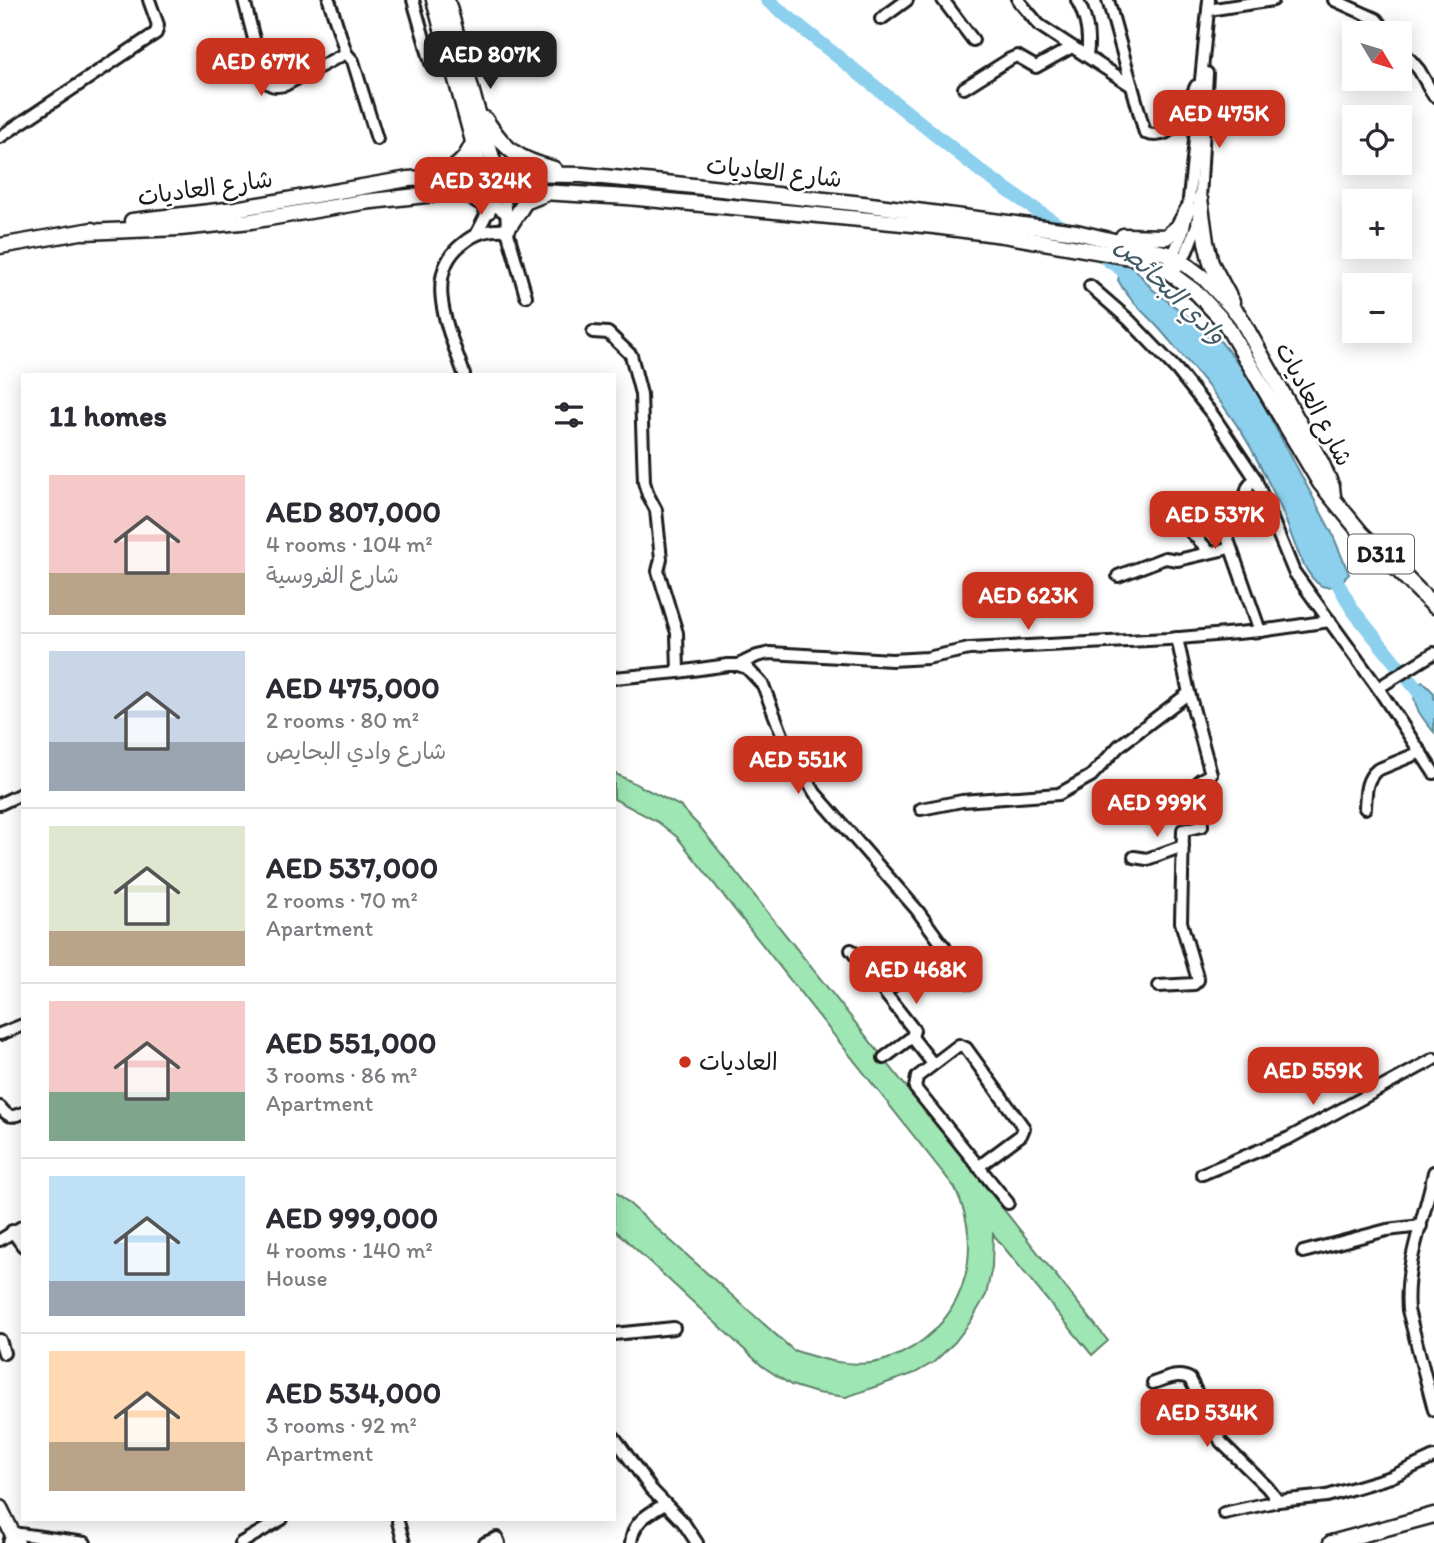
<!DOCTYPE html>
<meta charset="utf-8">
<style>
:root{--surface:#fff;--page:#f7f7f7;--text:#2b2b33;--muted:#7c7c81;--line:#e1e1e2;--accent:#c8321e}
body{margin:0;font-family:Itim,"Playpen Sans Arabic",sans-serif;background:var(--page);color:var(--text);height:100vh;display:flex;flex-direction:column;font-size:26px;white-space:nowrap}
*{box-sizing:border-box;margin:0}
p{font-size:23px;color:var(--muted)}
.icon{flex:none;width:38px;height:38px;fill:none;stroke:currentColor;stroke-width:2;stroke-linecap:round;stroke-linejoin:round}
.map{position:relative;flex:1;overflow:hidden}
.sheet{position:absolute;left:21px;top:373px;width:595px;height:1148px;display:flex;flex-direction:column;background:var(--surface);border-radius:0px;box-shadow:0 4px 18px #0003}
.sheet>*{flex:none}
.needle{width:46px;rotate:128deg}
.fabs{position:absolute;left:1342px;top:21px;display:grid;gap:14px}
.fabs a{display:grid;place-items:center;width:70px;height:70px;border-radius:0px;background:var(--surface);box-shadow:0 4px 18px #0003;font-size:35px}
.price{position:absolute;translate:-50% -60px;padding:0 16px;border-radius:14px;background:var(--accent);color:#fff;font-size:23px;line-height:46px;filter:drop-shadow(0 2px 4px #0008)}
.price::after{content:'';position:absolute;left:50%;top:42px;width:21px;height:16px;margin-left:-10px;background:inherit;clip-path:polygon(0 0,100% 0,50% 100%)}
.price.on{background:#222;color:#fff}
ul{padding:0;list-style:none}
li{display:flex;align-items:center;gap:21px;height:175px;padding:0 28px}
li+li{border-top:2px solid var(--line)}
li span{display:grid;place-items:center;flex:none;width:196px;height:140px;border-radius:0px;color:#555}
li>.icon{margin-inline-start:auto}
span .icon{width:84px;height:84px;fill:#fffc;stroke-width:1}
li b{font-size:30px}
h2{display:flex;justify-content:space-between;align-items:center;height:84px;padding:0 28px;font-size:30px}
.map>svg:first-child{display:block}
</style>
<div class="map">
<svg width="1434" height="1543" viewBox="0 0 1434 1543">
<rect width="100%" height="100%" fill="#fff"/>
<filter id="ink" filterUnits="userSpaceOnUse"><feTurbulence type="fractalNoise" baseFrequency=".0143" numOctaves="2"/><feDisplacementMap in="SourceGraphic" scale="14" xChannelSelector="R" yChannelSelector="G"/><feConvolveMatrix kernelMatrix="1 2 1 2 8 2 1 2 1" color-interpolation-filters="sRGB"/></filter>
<g filter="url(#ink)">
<path fill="#9ee6b4" stroke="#5d8168" stroke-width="2" d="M 614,773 L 680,806 L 700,827 L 1108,1341 L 1092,1355 L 993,1234 L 992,1267 L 986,1295 L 971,1321 L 955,1342 L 934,1362 L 915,1373 L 846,1397 L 817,1393 L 791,1385 L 762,1366 L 614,1229 L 614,1190 L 793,1350 C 822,1360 858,1370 888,1359 C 961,1333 988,1255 955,1188 L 677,837 L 658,822 L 614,799 Z"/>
<g fill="#8cd0ee" stroke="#5f889a" stroke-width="2">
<path d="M 1131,264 L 1152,289 L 1221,342 L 1247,374 L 1332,533 L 1349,574 C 1343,581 1332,590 1322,586 C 1302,577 1289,525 1280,506 C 1271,487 1261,467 1251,448 C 1228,407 1194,369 1163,333 C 1148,315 1129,302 1118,280 L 1121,269 Z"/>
<path d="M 1423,682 L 1434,693 L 1434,732 C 1421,717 1412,706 1414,686 Z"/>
</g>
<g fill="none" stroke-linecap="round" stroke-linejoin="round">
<g stroke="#8cd0ee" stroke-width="14">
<polyline points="767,0 983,173 1121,269 1132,281"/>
<polyline points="1330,569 1352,609 1434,711"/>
</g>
<g stroke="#1c1c1c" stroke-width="16">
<g id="minor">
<path d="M 244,0 L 264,78 C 270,87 275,87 285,85 L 346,53"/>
<polyline points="329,0 346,53 353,61 377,139"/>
<polyline points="413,0 431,63"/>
<polyline points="943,0 973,40"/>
<polyline points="1018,0 1039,25 1132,86"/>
<path d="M 1077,0 C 1087,18 1090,36 1087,56"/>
<path d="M 1108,0 L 1145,133 C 1175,144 1186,108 1196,86"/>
<polyline points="1334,0 1376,19 1388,33"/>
<polyline points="1208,10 1273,0"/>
<polyline points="881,19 907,0"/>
<polyline points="1400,48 1419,70 1434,96"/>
<polyline points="964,88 1010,59 1017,56 1036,67 1072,47"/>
<polyline points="0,137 156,33 158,25 149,0"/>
<polyline points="503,191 506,207 507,230 526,296"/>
<polyline points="477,233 492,204 506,213"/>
<polyline points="1166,270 1183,232 1188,209 1209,0"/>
<polyline points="1173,275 1187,251 1197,225 1200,199 1207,73"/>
<polyline points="1090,286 1129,320 1177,370 1212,414 1255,478 1294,572 1378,688 1434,773"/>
<polyline points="593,332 608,333 631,355 641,394 644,482 648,495 656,510 661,559 658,571 677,633 678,672"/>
<path d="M 464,374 C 451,335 421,276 462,244 C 476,232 489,229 507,230"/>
<polyline points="1255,478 1248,487 1240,514 1226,534 1260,631"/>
<path d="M 1154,510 C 1175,507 1178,518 1190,531 C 1197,539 1203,543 1209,552"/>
<polyline points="1118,576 1165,558 1178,560 1230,548"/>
<polyline points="738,665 757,656 770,653 892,660 927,658 969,649 1168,639 1260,631 1330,621"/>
<polyline points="614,678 678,672 728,665 738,665 747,668 763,685 784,740 815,793 917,910 970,983"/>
<polyline points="1378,688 1434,653"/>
<polyline points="0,804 23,793"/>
<path d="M 1365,808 C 1366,793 1365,780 1377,770 L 1421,752"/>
<polyline points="921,809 962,801 1059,794 1091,776 1119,746 1189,693"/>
<polyline points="1134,857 1147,859 1183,846"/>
<polyline points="851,950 914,1030 912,1037 884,1058"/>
<polyline points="1159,986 1194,984 1198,980 1181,922 1183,830 1202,826 1200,780 1211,774 1189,693 1177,638"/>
<polyline points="885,992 944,946"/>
<polyline points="0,1034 23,1025"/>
<polyline points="912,1037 933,1064"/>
<path d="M 0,1107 C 8,1117 11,1118 23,1113"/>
<polyline points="978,1167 1021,1135 1024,1128 966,1048 959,1045 917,1077 915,1088 1008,1203"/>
<path d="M 1434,1172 C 1425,1218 1404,1263 1408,1310 L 1434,1410"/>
<polyline points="1202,1174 1289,1138 1434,1059"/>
<polyline points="12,1231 23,1246"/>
<polyline points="0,1240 23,1226"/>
<polyline points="1303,1252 1387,1230 1421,1226"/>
<polyline points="614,1334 674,1328"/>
<polyline points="0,1340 4,1353"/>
<path d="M 1153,1383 C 1166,1379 1178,1372 1190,1379 L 1221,1442 L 1267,1487 L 1278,1501"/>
<polyline points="614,1437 651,1489 683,1522 697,1543"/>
<polyline points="1224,1513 1278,1501 1327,1496 1391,1477 1434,1457"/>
<polyline points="398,1522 404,1543"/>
<polyline points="9,1543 12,1533 85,1543"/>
<polyline points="241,1543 282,1519"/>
<polyline points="485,1543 497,1538 499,1543"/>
<path d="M 631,1543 C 633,1521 648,1514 665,1504"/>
</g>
</g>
<g stroke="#1c1c1c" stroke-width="19">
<g id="major">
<polyline points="434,0 484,181"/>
<polyline points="447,0 475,103 500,183"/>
<path d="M 485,119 C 506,151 517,159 554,169"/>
<path d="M 444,174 C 460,165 467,158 474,140"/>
<polyline points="463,192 482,203 488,211"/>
<polyline points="1200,199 1206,242 1211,263 1232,302"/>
<polyline points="132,221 235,209 408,179 497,174 582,175 665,183 863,204 1076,232 1173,255 1205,279 1239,315 1322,464 1332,487 1333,496"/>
<polyline points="507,230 525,202 545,194"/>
<polyline points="84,232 180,228 251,221 363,202 462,191 525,191 627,197 934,226 1003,235 1141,259 1166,270 1197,293 1225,323 1320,483 1361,533 1434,606"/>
<polyline points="1123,236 1166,237 1178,227 1188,209"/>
<polyline points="0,246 92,230"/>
<polyline points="0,1508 17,1543"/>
<polyline points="1331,1543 1434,1515"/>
</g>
</g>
<use href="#minor" stroke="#fff" stroke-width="10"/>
<use href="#major" stroke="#fff" stroke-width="14"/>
</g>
</g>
<circle fill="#c8321e" stroke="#fff" stroke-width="2.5" cx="685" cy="1062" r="7"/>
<g text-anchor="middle" stroke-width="5" stroke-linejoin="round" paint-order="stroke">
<rect fill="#fff" stroke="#606060" stroke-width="2" x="1348" y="534.5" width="66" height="39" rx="5"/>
<g font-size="23" font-weight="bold" fill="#1c1c1c">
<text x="1381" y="562">D311</text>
</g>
<g font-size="24" fill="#1c1c1c" stroke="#fff">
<text transform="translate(774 172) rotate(6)" y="8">شارع العاديات</text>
<text transform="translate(205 188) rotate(-8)" y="8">شارع العاديات</text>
<text transform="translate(1314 404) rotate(62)" y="8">شارع العاديات</text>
</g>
<g font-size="24" fill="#1c1c1c" stroke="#fff" text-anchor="start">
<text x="699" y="1070">العاديات</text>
</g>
<g font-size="26" font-style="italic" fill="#435b66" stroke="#fff">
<text transform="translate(1171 290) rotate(44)" y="9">وادي البحائص</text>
</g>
</g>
</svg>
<div class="fabs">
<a><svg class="needle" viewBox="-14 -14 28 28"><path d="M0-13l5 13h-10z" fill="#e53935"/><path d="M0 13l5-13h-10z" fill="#7c7c81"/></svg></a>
<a><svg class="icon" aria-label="locate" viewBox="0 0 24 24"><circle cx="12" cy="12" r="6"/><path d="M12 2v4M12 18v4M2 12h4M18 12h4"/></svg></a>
<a>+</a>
<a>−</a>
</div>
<b class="price on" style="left:490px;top:91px">AED 807K</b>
<b class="price" style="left:261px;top:98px">AED 677K</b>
<b class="price" style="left:1219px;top:150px">AED 475K</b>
<b class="price" style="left:481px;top:217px">AED 324K</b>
<b class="price" style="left:1215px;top:551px">AED 537K</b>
<b class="price" style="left:1028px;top:632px">AED 623K</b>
<b class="price" style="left:798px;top:796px">AED 551K</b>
<b class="price" style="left:1157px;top:839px">AED 999K</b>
<b class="price" style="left:916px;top:1006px">AED 468K</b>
<b class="price" style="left:1313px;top:1107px">AED 559K</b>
<b class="price" style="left:1207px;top:1449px">AED 534K</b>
<section class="sheet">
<h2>11 homes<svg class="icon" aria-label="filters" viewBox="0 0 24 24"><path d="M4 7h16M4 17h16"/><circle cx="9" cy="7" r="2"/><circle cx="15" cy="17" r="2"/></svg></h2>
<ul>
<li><span style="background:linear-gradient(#f6c9c9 70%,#b9a48a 0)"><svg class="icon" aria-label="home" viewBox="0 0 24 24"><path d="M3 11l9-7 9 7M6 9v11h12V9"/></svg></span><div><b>AED 807,000</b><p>4 rooms · 104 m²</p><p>شارع الفروسية</p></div></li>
<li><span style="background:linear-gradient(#c9d6e8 65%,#9aa5b1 0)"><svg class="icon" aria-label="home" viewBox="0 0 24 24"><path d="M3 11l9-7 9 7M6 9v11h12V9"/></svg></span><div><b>AED 475,000</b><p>2 rooms · 80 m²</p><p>شارع وادي البحايص</p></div></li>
<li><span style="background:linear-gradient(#dfe7d0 75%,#b9a48a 0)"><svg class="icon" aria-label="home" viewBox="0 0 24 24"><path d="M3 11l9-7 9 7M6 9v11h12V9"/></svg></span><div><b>AED 537,000</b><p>2 rooms · 70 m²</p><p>Apartment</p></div></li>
<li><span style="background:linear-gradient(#f6c9c9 65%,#7fa58c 0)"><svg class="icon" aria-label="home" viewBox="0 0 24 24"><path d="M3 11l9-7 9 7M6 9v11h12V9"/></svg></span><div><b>AED 551,000</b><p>3 rooms · 86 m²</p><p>Apartment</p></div></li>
<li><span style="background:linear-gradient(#bfe0f5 75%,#9aa5b1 0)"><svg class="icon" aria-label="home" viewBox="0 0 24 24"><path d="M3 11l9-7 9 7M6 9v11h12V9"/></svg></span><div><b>AED 999,000</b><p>4 rooms · 140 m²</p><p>House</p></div></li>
<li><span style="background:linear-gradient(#ffd9b3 65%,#b9a48a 0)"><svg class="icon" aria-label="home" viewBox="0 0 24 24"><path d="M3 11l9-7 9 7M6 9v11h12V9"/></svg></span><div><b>AED 534,000</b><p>3 rooms · 92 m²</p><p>Apartment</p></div></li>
</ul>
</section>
</div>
